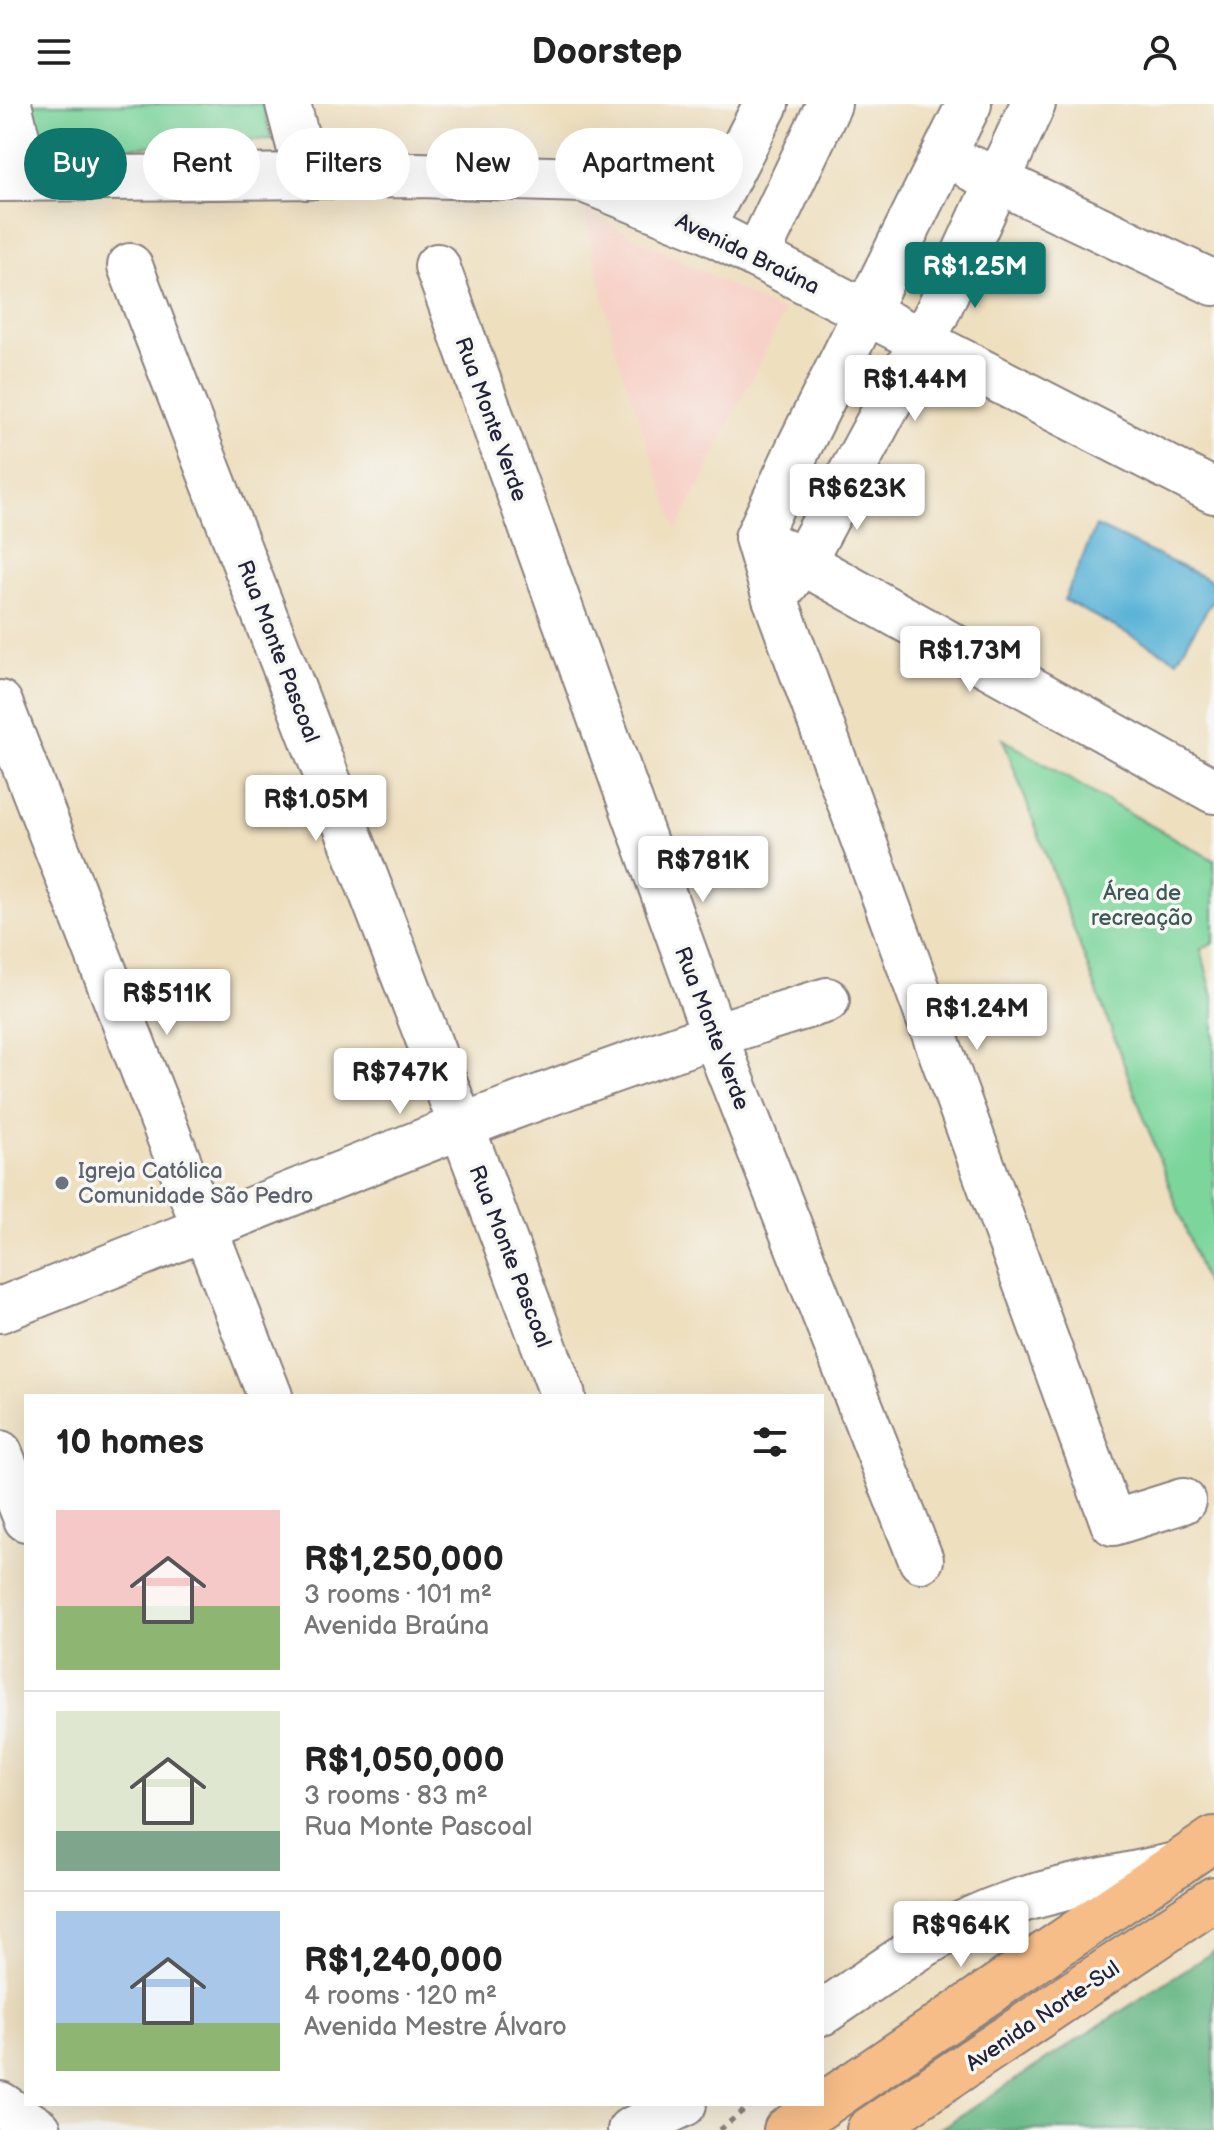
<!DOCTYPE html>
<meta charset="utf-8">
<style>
:root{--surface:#fff;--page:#f6f6f6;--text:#222;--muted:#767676;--line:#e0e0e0;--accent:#0f766e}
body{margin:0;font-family:"Balsamiq Sans",sans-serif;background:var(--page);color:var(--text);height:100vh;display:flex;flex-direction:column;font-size:30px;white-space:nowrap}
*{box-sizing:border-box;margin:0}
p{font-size:26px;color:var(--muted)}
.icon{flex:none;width:44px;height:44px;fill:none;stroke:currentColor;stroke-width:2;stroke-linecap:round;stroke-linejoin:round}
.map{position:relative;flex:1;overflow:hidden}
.side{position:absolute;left:24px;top:1290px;width:800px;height:712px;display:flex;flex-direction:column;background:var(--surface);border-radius:0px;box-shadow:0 8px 32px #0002}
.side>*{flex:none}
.hud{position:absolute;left:24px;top:24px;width:800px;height:72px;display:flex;gap:16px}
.price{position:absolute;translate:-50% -68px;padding:0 18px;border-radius:8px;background:#fff;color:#222;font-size:26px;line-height:52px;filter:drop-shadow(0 2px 4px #0008)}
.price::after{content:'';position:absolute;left:50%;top:48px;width:24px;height:18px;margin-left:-12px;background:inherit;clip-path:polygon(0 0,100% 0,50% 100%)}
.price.selected{background:var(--accent);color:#fff}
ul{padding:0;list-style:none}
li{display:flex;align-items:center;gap:24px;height:200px;padding:0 32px}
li+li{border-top:2px solid var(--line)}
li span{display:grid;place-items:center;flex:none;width:224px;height:160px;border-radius:0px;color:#555}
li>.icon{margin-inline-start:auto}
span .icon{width:96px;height:96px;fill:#fffc;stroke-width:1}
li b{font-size:34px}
h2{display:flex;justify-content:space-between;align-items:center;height:96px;padding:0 32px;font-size:34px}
.tag{padding:0 28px;border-radius:36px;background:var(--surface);box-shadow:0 8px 32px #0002;font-size:28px;line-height:72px}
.tag.selected{background:var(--accent);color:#fff}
header{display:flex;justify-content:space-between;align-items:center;height:104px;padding:0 32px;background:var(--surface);font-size:36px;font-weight:700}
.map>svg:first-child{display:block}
</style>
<header><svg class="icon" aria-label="menu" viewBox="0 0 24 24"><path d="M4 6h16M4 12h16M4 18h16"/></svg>Doorstep<svg class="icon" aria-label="person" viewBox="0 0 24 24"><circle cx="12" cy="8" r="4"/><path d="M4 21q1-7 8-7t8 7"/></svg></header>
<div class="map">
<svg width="1214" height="2026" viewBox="0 0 1214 2026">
<rect width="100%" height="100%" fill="#f6f6f2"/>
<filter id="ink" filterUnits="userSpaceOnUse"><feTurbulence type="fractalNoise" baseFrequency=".0125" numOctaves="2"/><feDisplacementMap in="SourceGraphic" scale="16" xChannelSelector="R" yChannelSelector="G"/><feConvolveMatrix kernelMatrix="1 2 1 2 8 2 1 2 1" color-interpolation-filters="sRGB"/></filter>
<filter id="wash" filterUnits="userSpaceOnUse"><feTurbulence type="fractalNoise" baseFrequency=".006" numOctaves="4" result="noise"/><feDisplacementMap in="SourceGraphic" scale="32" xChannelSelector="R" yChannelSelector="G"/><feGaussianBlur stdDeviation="1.8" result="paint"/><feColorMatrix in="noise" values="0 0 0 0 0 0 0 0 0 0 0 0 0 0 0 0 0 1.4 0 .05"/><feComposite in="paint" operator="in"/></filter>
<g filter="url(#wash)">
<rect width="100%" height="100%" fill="#eedfbf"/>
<polygon fill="#f7d1c8" points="584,107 784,209 677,426 615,244"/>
<g fill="#7cd59b" stroke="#4f7c6b" stroke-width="2">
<polygon points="32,0 263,0 271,35 43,49"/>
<polygon points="1003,635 1103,695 1214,756 1214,839 1201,845 1214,897 1214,1202"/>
</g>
<polygon fill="#65b683" stroke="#446c5f" stroke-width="2" points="1214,1847 1214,2026 938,2026"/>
<polygon fill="#5ab3d7" stroke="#3e6a89" stroke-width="2" points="1096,422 1214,478 1214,494 1177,556 1064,496"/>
</g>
<g filter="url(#ink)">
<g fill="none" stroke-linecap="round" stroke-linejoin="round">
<g stroke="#88807d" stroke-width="48">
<g id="minor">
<polyline points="9,0 27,75"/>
<polyline points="288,0 307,73"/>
<polyline points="969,0 799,343 757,434 775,494 1113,1419 1183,1397"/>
<polyline points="971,64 1214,179"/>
<polyline points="0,75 418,71 584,76 702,124 1214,387"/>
<polyline points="702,124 766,0"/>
<polyline points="757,152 829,0"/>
<polyline points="130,162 462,1023 563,1292"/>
<polyline points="437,162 714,930 921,1456"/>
<polyline points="777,444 1214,687"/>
<polyline points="775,494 803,458 936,211 1033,0"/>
<polyline points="0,599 270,1292"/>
<path d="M 0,1206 C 273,1099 545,980 827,896"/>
<polyline points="0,1349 26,1415"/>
<path d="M 822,1909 C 876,1873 930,1831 990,1807 C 1045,1785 1118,1774 1176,1761"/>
<polyline points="0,2000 39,2026"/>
<polyline points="630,2026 684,2000"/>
</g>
</g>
<g stroke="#88807d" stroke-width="48">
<g id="major">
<polyline points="786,2026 1214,1735"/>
<polyline points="869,2026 1214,1795"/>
</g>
</g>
<polyline stroke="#88807d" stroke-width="5" stroke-dasharray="6 6" stroke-linecap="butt" points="720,2026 751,2000"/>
<use href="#minor" stroke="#fff" stroke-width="44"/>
<use href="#major" stroke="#f7bd88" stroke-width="44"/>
</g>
</g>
<circle fill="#6b7280" stroke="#f6f6f2" stroke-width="3" cx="62" cy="1079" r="8"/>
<g text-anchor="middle" stroke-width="7" stroke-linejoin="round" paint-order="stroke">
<g font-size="22" fill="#22223b" stroke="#f6f6f2">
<text transform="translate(748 149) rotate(26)" y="8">Avenida Braúna</text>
<text transform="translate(492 315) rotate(70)" y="8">Rua Monte Verde</text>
<text transform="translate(279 547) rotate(69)" y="8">Rua Monte Pascoal</text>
<text transform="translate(713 924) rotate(69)" y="8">Rua Monte Verde</text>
<text transform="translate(511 1152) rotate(69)" y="8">Rua Monte Pascoal</text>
<text transform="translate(1042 1911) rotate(-34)" y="8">Avenida Norte-Sul</text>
</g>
<g font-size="22" fill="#3d5858" stroke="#f6f6f2">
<text x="1142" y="796">Área de<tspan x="1142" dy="25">recreação</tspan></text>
</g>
<g font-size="22" fill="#5b616d" stroke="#f6f6f2" text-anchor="start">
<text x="78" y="1074">Igreja Católica<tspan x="78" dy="25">Comunidade São Pedro</tspan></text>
</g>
</g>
</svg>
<b class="price selected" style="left:975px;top:206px">R$1.25M</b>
<b class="price" style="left:915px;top:319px">R$1.44M</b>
<b class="price" style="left:857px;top:428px">R$623K</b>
<b class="price" style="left:970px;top:590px">R$1.73M</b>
<b class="price" style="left:316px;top:739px">R$1.05M</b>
<b class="price" style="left:703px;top:800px">R$781K</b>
<b class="price" style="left:167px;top:933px">R$511K</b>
<b class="price" style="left:977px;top:948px">R$1.24M</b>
<b class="price" style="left:400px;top:1012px">R$747K</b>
<b class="price" style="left:961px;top:1865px">R$964K</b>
<div class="hud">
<a class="tag selected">Buy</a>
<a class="tag">Rent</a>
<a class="tag">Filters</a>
<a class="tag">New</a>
<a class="tag">Apartment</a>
</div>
<section class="side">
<h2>10 homes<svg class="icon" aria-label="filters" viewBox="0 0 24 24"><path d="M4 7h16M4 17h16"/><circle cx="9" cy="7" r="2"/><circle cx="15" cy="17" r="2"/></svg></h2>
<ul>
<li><span style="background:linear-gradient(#f6c9c9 60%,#8fb573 0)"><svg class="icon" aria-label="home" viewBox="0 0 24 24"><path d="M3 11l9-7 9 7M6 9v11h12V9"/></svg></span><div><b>R$1,250,000</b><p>3 rooms · 101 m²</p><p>Avenida Braúna</p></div></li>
<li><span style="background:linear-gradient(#dfe7d0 75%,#7fa58c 0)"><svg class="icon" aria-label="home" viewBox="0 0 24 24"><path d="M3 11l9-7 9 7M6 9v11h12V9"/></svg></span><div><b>R$1,050,000</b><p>3 rooms · 83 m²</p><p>Rua Monte Pascoal</p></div></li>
<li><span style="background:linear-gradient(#a9c7e8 70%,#8fb573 0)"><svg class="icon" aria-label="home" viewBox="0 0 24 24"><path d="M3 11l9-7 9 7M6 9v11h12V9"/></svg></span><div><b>R$1,240,000</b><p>4 rooms · 120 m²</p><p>Avenida Mestre Álvaro</p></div></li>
</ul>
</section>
</div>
